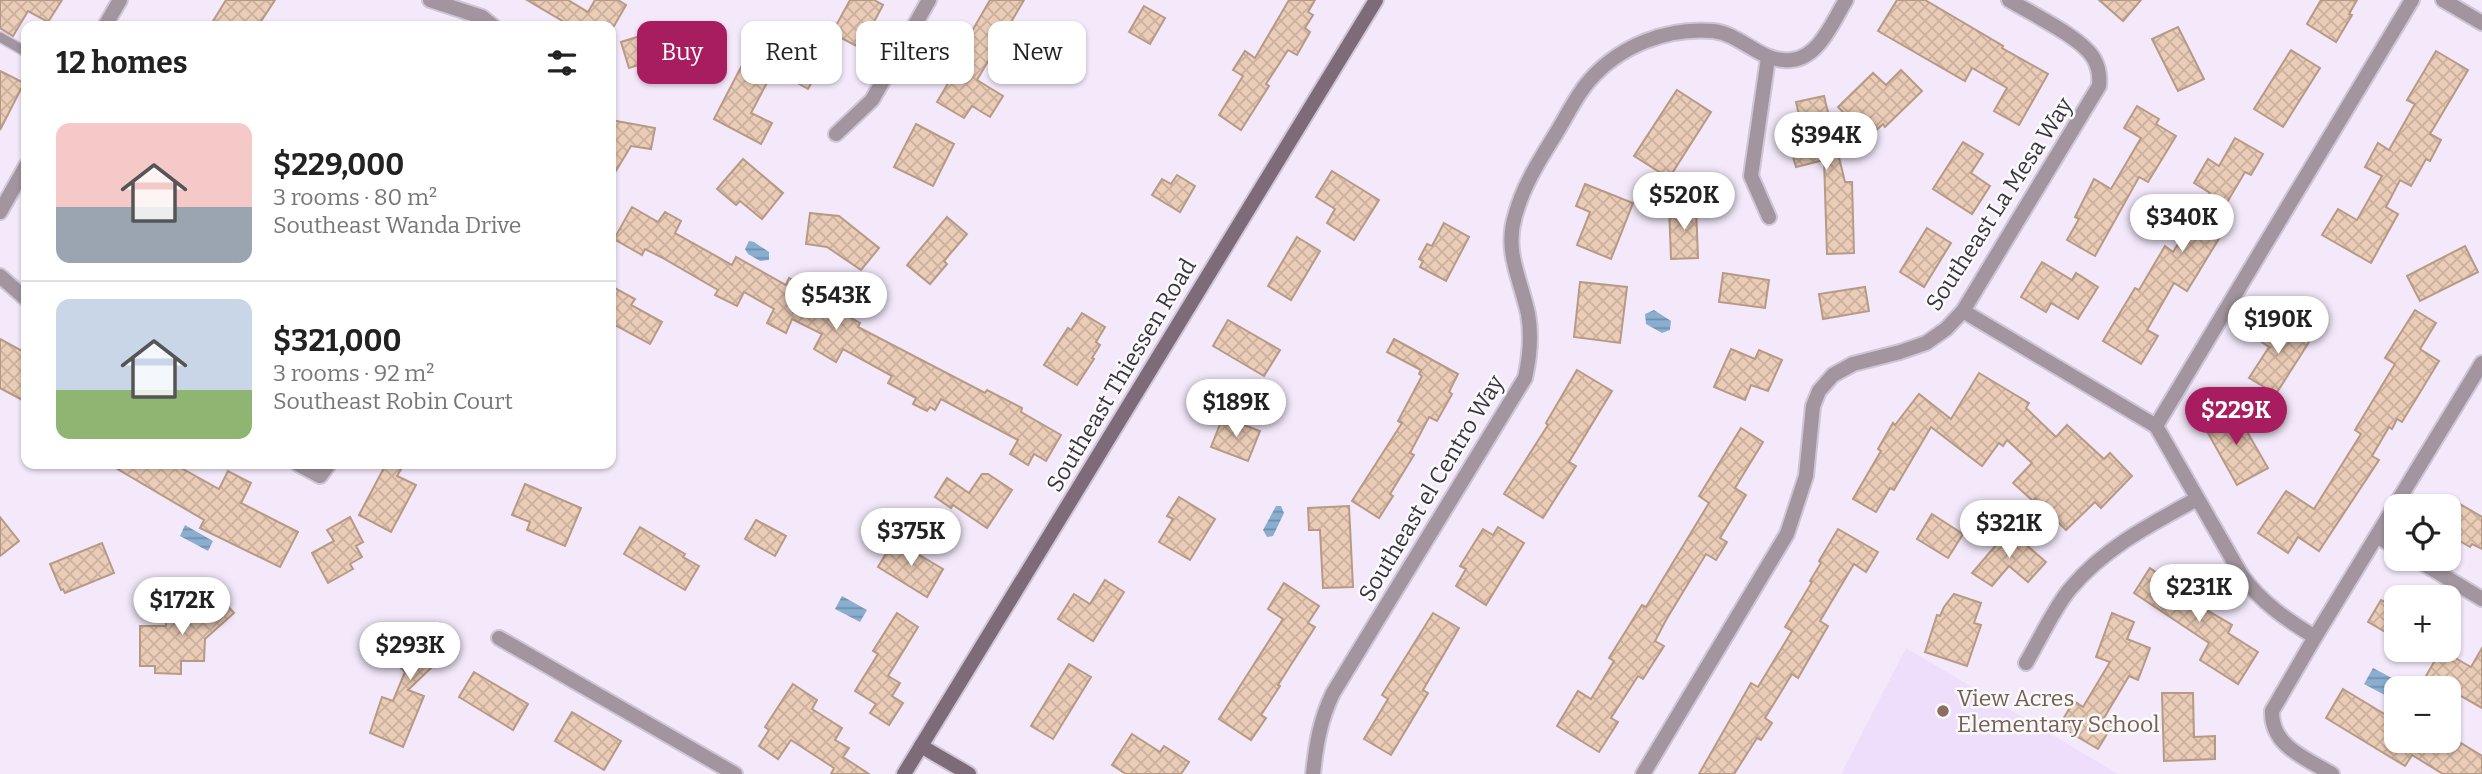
<!DOCTYPE html>
<meta charset="utf-8">
<style>
:root{--surface:#fff;--page:#f6f6f6;--text:#222;--muted:#767676;--line:#e0e0e0;--accent:#a81d60}
body{margin:0;font-family:Bitter,serif;background:var(--page);color:var(--text);height:100vh;display:flex;flex-direction:column;font-size:26px;white-space:nowrap}
*{box-sizing:border-box;margin:0}
p{font-size:23px;color:var(--muted)}
.icon{flex:none;width:38px;height:38px;fill:none;stroke:currentColor;stroke-width:2;stroke-linecap:round;stroke-linejoin:round}
.map{position:relative;flex:1;overflow:hidden}
.details{position:absolute;left:21px;top:21px;width:595px;height:448px;display:flex;flex-direction:column;background:var(--surface);border-radius:14px;box-shadow:0 2px 5px #0004}
.details>*{flex:none}
.guide{position:absolute;left:637px;top:21px;width:665px;height:63px;display:flex;gap:14px}
.fabs{position:absolute;left:2384px;top:494px;display:grid;gap:14px}
.fabs a{display:grid;place-items:center;width:77px;height:77px;border-radius:14px;background:var(--surface);box-shadow:0 2px 5px #0004;font-size:35px}
.price{position:absolute;translate:-50% -60px;padding:0 16px;border-radius:24px;background:#fff;color:#222;font-size:23px;line-height:46px;filter:drop-shadow(0 2px 4px #0008)}
.price::after{content:'';position:absolute;left:50%;top:42px;width:21px;height:16px;margin-left:-10px;background:inherit;clip-path:polygon(0 0,100% 0,50% 100%)}
.price.current{background:var(--accent);color:#fff}
ul{padding:0;list-style:none}
li{display:flex;align-items:center;gap:21px;height:175px;padding:0 35px}
li+li{border-top:2px solid var(--line)}
li span{display:grid;place-items:center;flex:none;width:196px;height:140px;border-radius:14px;color:#555}
li>.icon{margin-inline-start:auto}
span .icon{width:84px;height:84px;fill:#fffc;stroke-width:1}
li b{font-size:30px}
h2{display:flex;justify-content:space-between;align-items:center;height:84px;padding:0 35px;font-size:30px}
.tag{padding:0 24px;border-radius:14px;background:var(--surface);box-shadow:0 2px 5px #0004;font-size:24px;line-height:63px}
.tag.current{background:var(--accent);color:#fff}
.map>svg:first-child{display:block}
</style>
<div class="map">
<svg width="2482" height="774" viewBox="0 0 2482 774">
<defs>
<pattern id="water-rules" width="6" height="5" patternUnits="userSpaceOnUse" patternTransform="scale(1.75)"><rect width="6" height="5" fill="#8aaed0"/><path d="M0 2.5h6" fill="none" stroke="#728eaa"/></pattern>
<pattern id="building-cross-hatch" width="8" height="8" patternUnits="userSpaceOnUse" patternTransform="scale(1.75)"><rect width="8" height="8" fill="#ebccb6"/><path d="M0 0l8 8M0 8l8-8" fill="none" stroke="#cab09e"/></pattern>
</defs>
<rect width="100%" height="100%" fill="#f3e9fb"/>
<polygon fill="#eeddfb" points="1906,648 2118,774 1841,774"/>
<g fill="url(#water-rules)">
<polygon points="749,241 754,242 769,252 769,260 760,261 748,254 745,249"/>
<polygon points="1654,310 1671,321 1670,330 1662,333 1646,324 1645,314"/>
<polygon points="1276,506 1281,506 1284,513 1273,536 1267,537 1263,530"/>
<polygon points="185,525 213,541 208,551 180,536"/>
<polygon points="842,596 867,610 860,622 835,609"/>
<polygon points="2373,668 2407,686 2396,688 2396,701 2364,684"/>
</g>
<g fill="url(#building-cross-hatch)" stroke="#b79a85" stroke-width="2">
<polygon points="0,0 62,0 48,22 28,11 13,36 0,28"/>
<polygon points="226,0 275,0 258,26 210,26"/>
<polygon points="527,0 568,0 588,12 595,0 618,0 626,5 614,26 571,26"/>
<polygon points="850,0 874,0 883,5 860,48 832,33"/>
<polygon points="990,0 1024,0 977,80 1003,96 990,117 972,106 964,118 937,102 969,48 964,45"/>
<polygon points="1289,0 1315,0 1308,12 1313,15 1305,28 1310,32 1297,55 1288,50 1266,84 1269,86 1241,130 1219,115 1243,76 1233,70 1245,51 1255,58"/>
<polygon points="1897,0 1925,0 2003,46 2002,48 2048,74 2019,125 1994,111 2007,88 1972,68 1965,81 1878,31"/>
<polygon points="2099,0 2141,0 2123,21"/>
<polygon points="2321,0 2357,0 2349,14 2352,15 2336,42 2307,24"/>
<polygon points="1144,6 1165,18 1150,44 1129,32"/>
<polygon points="2178,27 2204,79 2178,91 2152,39"/>
<polygon points="666,28 674,54 629,68 621,42"/>
<polygon points="804,35 830,50 808,89 782,74"/>
<polygon points="2291,50 2320,68 2283,127 2254,109"/>
<polygon points="2436,51 2468,70 2430,134 2441,140 2430,161 2426,159 2411,186 2400,180 2386,207 2398,214 2371,263 2322,235 2338,209 2357,220 2382,176 2365,167 2378,143 2389,150 2415,104 2407,100"/>
<polygon points="742,65 769,79 751,113 772,123 761,144 714,119"/>
<polygon points="1901,70 1922,91 1885,127 1883,124 1868,138 1838,107 1873,73 1886,85"/>
<polygon points="0,71 24,83 0,130"/>
<polygon points="1677,90 1711,112 1669,178 1634,156"/>
<polygon points="1824,96 1845,182 1852,182 1854,253 1827,254 1824,160 1796,167 1790,146 1796,144 1791,125 1801,123 1796,102"/>
<polygon points="2137,106 2159,119 2156,124 2176,136 2148,182 2139,177 2095,256 2067,240 2079,219 2075,217 2094,179 2111,189 2141,138 2124,128"/>
<polygon points="611,120 655,128 651,149 631,146 611,179"/>
<polygon points="916,124 954,144 933,186 894,167"/>
<polygon points="2235,138 2263,154 2251,175 2245,172 2213,226 2223,232 2187,291 2174,283 2147,330 2158,336 2141,364 2103,341 2135,288 2139,290 2165,246 2173,252 2210,193 2194,183 2208,159 2219,166"/>
<polygon points="1963,142 1983,154 1971,173 1990,186 1972,214 1933,189"/>
<polygon points="743,159 783,193 762,219 740,201 736,205 717,189"/>
<polygon points="1332,171 1379,200 1354,240 1327,223 1335,209 1316,197"/>
<polygon points="1177,175 1195,186 1180,212 1152,195 1162,179 1171,184"/>
<polygon points="1585,184 1633,203 1611,259 1577,245 1590,212 1576,206"/>
<polygon points="1696,205 1698,258 1671,259 1669,206"/>
<polygon points="632,207 658,222 665,212 681,221 675,233 732,265 736,257 786,285 789,278 831,298 828,305 860,323 858,327 985,393 987,390 1022,408 1021,412 1061,435 1046,461 1034,454 1028,465 1010,454 1018,440 941,399 935,410 930,407 927,411 913,404 916,398 888,383 892,376 843,349 836,362 814,349 822,334 792,319 786,333 767,323 774,309 744,292 737,306 715,295 718,290 661,257 645,249 642,255 614,239"/>
<polygon points="810,213 839,216 879,248 861,270 827,247 806,244"/>
<polygon points="947,217 967,234 944,261 947,264 930,284 907,265"/>
<polygon points="1444,223 1469,237 1446,281 1420,267 1423,261 1419,259 1427,244 1432,246"/>
<polygon points="1927,228 1951,243 1924,287 1900,272"/>
<polygon points="1297,237 1320,251 1291,300 1268,286"/>
<polygon points="2465,246 2478,272 2420,301 2407,276"/>
<polygon points="2042,262 2072,280 2076,273 2098,287 2078,319 2051,303 2046,312 2021,297"/>
<polygon points="1723,273 1769,280 1765,308 1719,302"/>
<polygon points="1580,282 1627,287 1620,343 1574,337"/>
<polygon points="611,286 635,299 631,305 662,322 650,344 611,323"/>
<polygon points="1865,287 1869,311 1823,319 1819,294"/>
<polygon points="2415,310 2436,323 2420,349 2439,361 2402,422 2397,419 2392,429 2389,427 2372,456 2379,460 2319,551 2298,537 2288,553 2258,533 2286,491 2314,509 2361,434 2355,430 2395,364 2385,358"/>
<polygon points="1082,313 1105,327 1096,342 1100,345 1092,358 1094,359 1077,385 1044,365 1068,328 1071,330"/>
<polygon points="2273,319 2309,342 2276,394 2249,378 2269,347 2260,341"/>
<polygon points="1228,320 1280,350 1264,376 1213,346"/>
<polygon points="0,339 26,353 26,402 0,388"/>
<polygon points="1394,339 1458,374 1449,392 1452,394 1437,421 1429,417 1410,453 1414,455 1390,494 1393,496 1379,518 1352,501 1402,423 1398,421 1422,376 1419,374 1421,370 1387,352"/>
<polygon points="1731,349 1755,359 1759,350 1782,360 1768,391 1751,385 1745,400 1714,387"/>
<polygon points="1577,370 1612,391 1569,462 1576,466 1543,518 1504,494 1548,425 1546,423"/>
<polygon points="1979,373 2029,403 2026,408 2056,437 2067,425 2104,459 2110,453 2132,476 2101,508 2095,502 2066,530 2035,498 2033,501 2013,483 2032,463 2007,440 2003,446 1999,443 1982,466 1931,427 1894,490 1890,488 1876,512 1853,499 1881,451 1878,449 1893,423 1895,425 1919,394 1951,419"/>
<polygon points="2234,409 2268,468 2237,485 2204,426"/>
<polygon points="1223,417 1260,431 1248,461 1211,447"/>
<polygon points="1741,428 1763,442 1735,488 1746,495 1720,538 1727,542 1716,560 1706,554 1666,620 1655,641 1664,646 1643,679 1638,676 1611,718 1618,722 1599,752 1557,726 1578,691 1591,699 1614,661 1609,658 1642,605 1646,607 1709,503 1699,496"/>
<polygon points="109,464 186,464 183,469 219,489 228,471 251,483 241,503 298,532 280,567 200,528 204,520"/>
<polygon points="386,464 404,464 397,476 416,485 391,532 359,515"/>
<polygon points="982,474 988,474 1012,490 987,528 953,505 951,508 935,497 947,478 969,493"/>
<polygon points="525,484 581,508 565,546 527,530 530,522 512,515"/>
<polygon points="1179,497 1215,519 1190,560 1159,542 1173,519 1167,516"/>
<polygon points="2448,497 2482,517 2482,549 2472,544 2470,547 2448,534"/>
<polygon points="1349,506 1353,587 1323,588 1320,530 1309,530 1308,508"/>
<polygon points="1932,514 1963,534 1948,558 1917,539"/>
<polygon points="0,517 19,541 0,556"/>
<polygon points="350,517 363,542 356,546 362,557 350,564 353,569 328,583 312,553 334,541 327,530"/>
<polygon points="756,520 786,536 775,556 745,539"/>
<polygon points="640,527 685,554 683,557 699,566 685,590 624,554"/>
<polygon points="1498,527 1524,543 1486,605 1456,586 1466,569 1460,566 1483,529 1493,535"/>
<polygon points="1838,529 1878,552 1866,572 1854,564 1820,621 1828,626 1798,678 1792,674 1765,718 1772,723 1761,740 1757,738 1734,774 1699,774 1751,683 1758,687 1792,631 1785,627 1812,582 1810,581 1821,563 1819,561"/>
<polygon points="2009,530 2046,562 2028,582 2009,566 1992,586 1972,573"/>
<polygon points="894,540 943,569 927,597 878,567"/>
<polygon points="102,543 114,573 65,593 63,589 61,590 50,564"/>
<polygon points="2150,568 2176,585 2181,578 2202,592 2195,603 2232,625 2228,633 2258,652 2238,684 2200,660 2209,643 2134,593"/>
<polygon points="1105,580 1124,592 1093,641 1058,619 1074,594 1090,604"/>
<polygon points="1284,583 1319,606 1308,623 1315,627 1278,685 1280,686 1261,715 1266,718 1251,740 1219,719 1283,619 1268,609"/>
<polygon points="215,592 234,613 205,639 204,661 181,661 181,674 155,673 155,666 140,666 140,626 166,626 166,620 180,623"/>
<polygon points="1954,594 1981,603 1974,623 1981,625 1967,666 1925,652 1937,615 1940,616 1944,607"/>
<polygon points="2381,600 2396,608 2396,638 2368,622"/>
<polygon points="897,613 918,627 888,676 900,683 892,696 903,703 889,725 870,713 876,704 855,691 878,654 873,651"/>
<polygon points="1433,613 1459,628 1423,690 1428,693 1391,755 1364,739 1388,699 1382,695"/>
<polygon points="2112,613 2134,622 2127,639 2150,648 2138,680 2129,676 2104,718 2113,724 2098,749 2059,726 2074,701 2083,707 2110,662 2096,657"/>
<polygon points="440,623 458,642 408,690 424,696 403,747 370,733 382,697 393,701 405,672 389,656 419,627 428,636"/>
<polygon points="2482,648 2482,708 2426,676 2441,650 2471,667"/>
<polygon points="1069,664 1091,677 1053,739 1031,726"/>
<polygon points="474,672 528,704 513,730 459,697"/>
<polygon points="793,684 817,700 812,709 842,728 835,740 849,748 843,757 869,774 831,774 834,768 791,740 778,759 759,746 769,730 765,727"/>
<polygon points="2343,689 2396,721 2396,740 2456,740 2482,756 2482,774 2443,774 2412,755 2405,766 2326,718"/>
<polygon points="2162,693 2193,693 2194,737 2215,736 2215,759 2164,761"/>
<polygon points="572,712 621,741 604,770 555,741"/>
<polygon points="1132,734 1160,752 1164,746 1189,762 1181,774 1126,774 1112,765"/>
</g>
<g fill="none" stroke-linecap="round" stroke-linejoin="round">
<g stroke="#cec5d5" stroke-width="12">
<polyline id="lane" points="0,37 26,52"/>
</g>
<g stroke="#cec5d5" stroke-width="18">
<g id="street">
<polyline points="430,0 482,17 493,26"/>
<polyline points="2443,0 2482,23"/>
<polyline points="105,26 120,0"/>
<polyline points="1768,58 1751,176 1769,217"/>
<polyline points="836,134 872,100 929,0"/>
<polyline points="0,212 26,166"/>
<polyline points="0,276 26,299"/>
<path d="M 1963,311 L 2156,426 L 2242,576 C 2262,603 2287,620 2315,637 L 2272,711 C 2271,746 2305,758 2332,774"/>
<polyline points="2156,426 2412,0"/>
<polyline points="298,464 320,476 329,464"/>
<polyline points="2377,536 2396,548"/>
<polyline points="2414,558 2482,599"/>
<polyline points="2315,637 2482,363"/>
<polyline points="499,638 735,774"/>
<path d="M 2026,663 C 2039,641 2054,608 2070,589 C 2104,548 2151,524 2197,499"/>
<path d="M 1313,774 C 1316,745 1320,720 1333,693 L 1525,378 C 1530,356 1532,336 1528,314 C 1521,280 1504,252 1515,216 C 1523,186 1539,161 1555,135 C 1566,118 1575,97 1589,81 C 1619,46 1667,27 1713,31 C 1742,34 1760,63 1791,60 C 1819,58 1833,21 1846,0"/>
<path d="M 1643,774 L 1787,534 L 1806,476 L 1813,406 L 1819,391 L 1833,375 L 1853,364 L 1900,352 L 1926,343 L 1946,329 L 1963,311 L 2099,86 C 2100,77 2099,68 2094,59 C 2083,38 2030,13 2009,0"/>
</g>
</g>
<g stroke="#cec5d5" stroke-width="18">
<g id="secondary">
<polyline points="921,746 969,774"/>
<polyline points="904,774 1376,0"/>
</g>
</g>
<use href="#lane" stroke="#a2959f" stroke-width="9"/>
<use href="#street" stroke="#a2959f" stroke-width="14"/>
<use href="#secondary" stroke="#7e6b79" stroke-width="14"/>
</g>
<circle fill="#8d6e63" stroke="#fafafa" stroke-width="2.5" cx="1943" cy="711" r="7"/>
<g text-anchor="middle" stroke-width="5" stroke-linejoin="round" paint-order="stroke">
<g font-size="23" fill="#3a333f" stroke="#fafafa">
<text transform="translate(1999 204) rotate(-57)" y="8">Southeast La Mesa Way</text>
<text transform="translate(1121 375) rotate(-59)" y="8">Southeast Thiessen Road</text>
<text transform="translate(1431 488) rotate(-59)" y="8">Southeast el Centro Way</text>
</g>
<g font-size="23" fill="#785e54" stroke="#fafafa" text-anchor="start">
<text x="1957" y="706">View Acres<tspan x="1957" dy="26">Elementary School</tspan></text>
</g>
</g>
</svg>
<div class="fabs">
<a><svg class="icon" aria-label="locate" viewBox="0 0 24 24"><circle cx="12" cy="12" r="6"/><path d="M12 2v4M12 18v4M2 12h4M18 12h4"/></svg></a>
<a>+</a>
<a>−</a>
</div>
<b class="price" style="left:1826px;top:172px">$394K</b>
<b class="price" style="left:1684px;top:232px">$520K</b>
<b class="price" style="left:2182px;top:254px">$340K</b>
<b class="price" style="left:836px;top:332px">$543K</b>
<b class="price" style="left:2278px;top:356px">$190K</b>
<b class="price" style="left:1236px;top:439px">$189K</b>
<b class="price current" style="left:2236px;top:447px">$229K</b>
<b class="price" style="left:2009px;top:560px">$321K</b>
<b class="price" style="left:911px;top:568px">$375K</b>
<b class="price" style="left:2199px;top:624px">$231K</b>
<b class="price" style="left:182px;top:637px">$172K</b>
<b class="price" style="left:410px;top:682px">$293K</b>
<div class="guide">
<a class="tag current">Buy</a>
<a class="tag">Rent</a>
<a class="tag">Filters</a>
<a class="tag">New</a>
</div>
<section class="details">
<h2>12 homes<svg class="icon" aria-label="filters" viewBox="0 0 24 24"><path d="M4 7h16M4 17h16"/><circle cx="9" cy="7" r="2"/><circle cx="15" cy="17" r="2"/></svg></h2>
<ul>
<li><span style="background:linear-gradient(#f6c9c9 60%,#9aa5b1 0)"><svg class="icon" aria-label="home" viewBox="0 0 24 24"><path d="M3 11l9-7 9 7M6 9v11h12V9"/></svg></span><div><b>$229,000</b><p>3 rooms · 80 m²</p><p>Southeast Wanda Drive</p></div></li>
<li><span style="background:linear-gradient(#c9d6e8 65%,#8fb573 0)"><svg class="icon" aria-label="home" viewBox="0 0 24 24"><path d="M3 11l9-7 9 7M6 9v11h12V9"/></svg></span><div><b>$321,000</b><p>3 rooms · 92 m²</p><p>Southeast Robin Court</p></div></li>
</ul>
</section>
</div>
